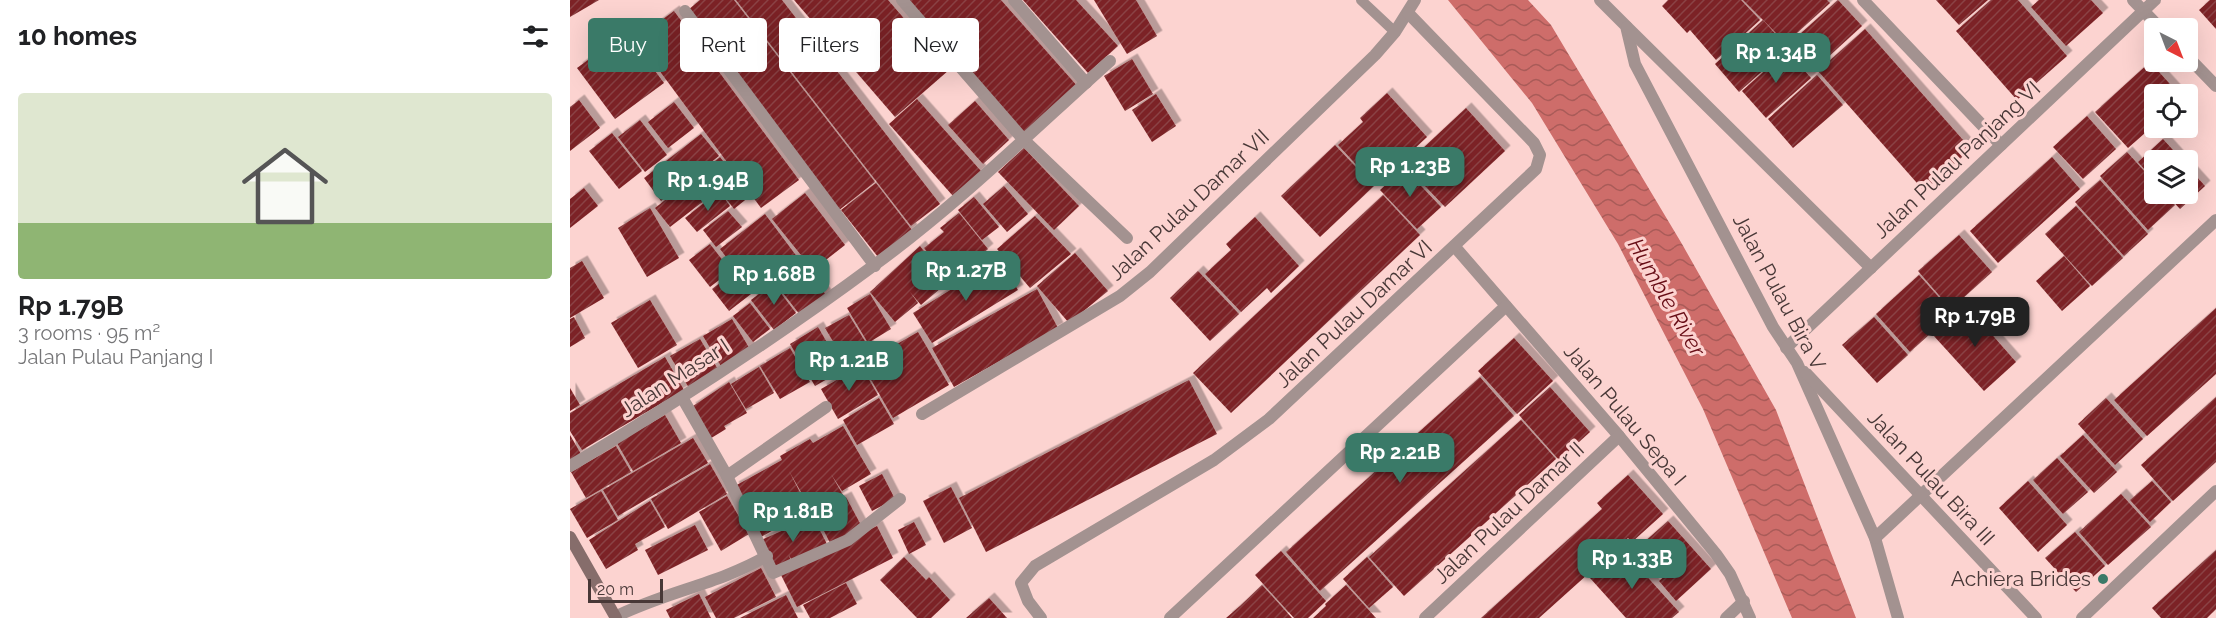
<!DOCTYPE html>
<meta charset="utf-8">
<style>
:root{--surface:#fff;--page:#f6f6f6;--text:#202124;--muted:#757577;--accent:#3a7a68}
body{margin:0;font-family:Raleway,sans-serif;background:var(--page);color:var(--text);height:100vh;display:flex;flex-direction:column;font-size:22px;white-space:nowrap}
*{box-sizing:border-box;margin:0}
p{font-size:20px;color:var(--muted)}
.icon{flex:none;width:33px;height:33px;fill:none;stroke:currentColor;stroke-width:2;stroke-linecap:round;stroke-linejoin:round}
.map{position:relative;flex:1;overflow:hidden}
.sheet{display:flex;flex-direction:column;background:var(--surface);width:570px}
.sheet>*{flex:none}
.hud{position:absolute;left:18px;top:18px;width:570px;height:54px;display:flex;gap:12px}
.needle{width:39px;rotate:138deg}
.buttons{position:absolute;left:1574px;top:18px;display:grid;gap:12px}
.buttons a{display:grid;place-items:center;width:54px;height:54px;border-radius:6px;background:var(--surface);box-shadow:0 6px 24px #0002;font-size:30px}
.scale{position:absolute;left:18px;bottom:15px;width:75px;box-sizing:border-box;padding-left:6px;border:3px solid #483837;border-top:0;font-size:16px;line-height:21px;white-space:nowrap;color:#483837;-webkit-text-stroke:4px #fcd3d0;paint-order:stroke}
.price{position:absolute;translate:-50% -51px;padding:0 14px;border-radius:12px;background:var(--accent);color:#fff;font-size:20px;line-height:39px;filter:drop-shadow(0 2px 3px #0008)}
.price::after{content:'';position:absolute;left:50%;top:36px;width:18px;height:14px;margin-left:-9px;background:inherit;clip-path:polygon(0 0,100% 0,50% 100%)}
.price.active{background:#222;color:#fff}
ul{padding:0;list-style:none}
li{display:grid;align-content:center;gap:12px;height:318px;padding:0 18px}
li span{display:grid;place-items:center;height:186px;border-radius:6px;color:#555}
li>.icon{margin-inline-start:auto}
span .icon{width:108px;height:108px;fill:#fffc;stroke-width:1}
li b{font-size:26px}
h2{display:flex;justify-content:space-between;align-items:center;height:72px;padding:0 18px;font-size:26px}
.pill{padding:0 21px;border-radius:6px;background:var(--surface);box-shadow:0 6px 24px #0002;font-size:21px;line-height:54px}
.pill.active{background:var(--accent);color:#fff}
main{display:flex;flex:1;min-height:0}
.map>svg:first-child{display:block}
</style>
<main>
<section class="sheet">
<h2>10 homes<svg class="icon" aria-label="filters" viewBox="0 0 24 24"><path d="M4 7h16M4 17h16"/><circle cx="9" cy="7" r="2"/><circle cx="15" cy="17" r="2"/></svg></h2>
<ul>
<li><span style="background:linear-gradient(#dfe7d0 70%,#8fb573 0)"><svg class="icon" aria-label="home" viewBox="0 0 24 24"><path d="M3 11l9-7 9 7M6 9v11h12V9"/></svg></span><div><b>Rp 1.79B</b><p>3 rooms · 95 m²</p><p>Jalan Pulau Panjang I</p></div></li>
</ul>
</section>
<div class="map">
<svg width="1646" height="618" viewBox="0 0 1646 618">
<defs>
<pattern id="water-waves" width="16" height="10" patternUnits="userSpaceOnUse" patternTransform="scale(1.5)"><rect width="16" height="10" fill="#ce6d6a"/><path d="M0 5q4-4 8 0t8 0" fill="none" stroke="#a95b58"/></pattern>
<pattern id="building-hatch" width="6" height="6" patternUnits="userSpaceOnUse" patternTransform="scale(1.5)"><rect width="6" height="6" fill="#7b2225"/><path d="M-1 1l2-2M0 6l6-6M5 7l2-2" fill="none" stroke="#8a4245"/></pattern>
<filter id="shadow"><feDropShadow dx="5.5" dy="-5.5" stdDeviation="0" flood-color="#0004"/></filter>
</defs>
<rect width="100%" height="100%" fill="#fcd3d0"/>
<polygon fill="url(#water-waves)" points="878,0 958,0 981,25 1112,244 1206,410 1286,618 1222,618 1133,409 1048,244 962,103"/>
<g fill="url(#building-hatch)" filter="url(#shadow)">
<polygon points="0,0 29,0 0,17"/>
<polygon points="130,0 164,0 305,182 268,211 118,10"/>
<polygon points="166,0 212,0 370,204 341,226"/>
<polygon points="224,0 318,0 379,70 325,117"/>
<polygon points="336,0 431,0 509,88 455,135"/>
<polygon points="453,0 506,0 548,46 518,73"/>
<polygon points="524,0 566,0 587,36 557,54"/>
<polygon points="1098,0 1171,0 1190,20 1146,60 1120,30 1117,33 1092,6"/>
<polygon points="1173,0 1257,0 1260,3 1216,43"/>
<polygon points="1268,0 1292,26 1244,70 1220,43"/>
<polygon points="1366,0 1418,0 1389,25"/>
<polygon points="1421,0 1448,0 1497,56 1447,100 1386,31"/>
<polygon points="1469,0 1521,0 1533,13 1496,46 1461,7"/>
<polygon points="1640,0 1646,0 1646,29 1629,10"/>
<polygon points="104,11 229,180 191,208 66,39"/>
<polygon points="1193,20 1218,48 1169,92 1145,64"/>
<polygon points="1295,29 1401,149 1354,191 1248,71"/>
<polygon points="56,32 94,83 45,119 7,68"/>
<polygon points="1217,51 1241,78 1196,118 1172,91"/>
<polygon points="562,59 583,94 555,111 534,76"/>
<polygon points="1580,62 1609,94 1584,94 1584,125 1558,148 1525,112"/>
<polygon points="1247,75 1273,105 1223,148 1198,119"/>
<polygon points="817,93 857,137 830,162 818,148 793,172 768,145 793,122 790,118"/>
<polygon points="586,94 606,126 582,142 562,110"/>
<polygon points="347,99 411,171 383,196 319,124"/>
<polygon points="9,100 30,128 0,151 0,107"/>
<polygon points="405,101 439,140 413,164 378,125"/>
<polygon points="104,102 124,128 98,148 78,122"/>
<polygon points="896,108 935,151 875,207 835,165"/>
<polygon points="1517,116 1546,149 1513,179 1483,147"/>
<polygon points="70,120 97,155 75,172 48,137"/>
<polygon points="42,133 72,171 49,189 19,151"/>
<polygon points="131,134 149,156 91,201 74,178"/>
<polygon points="1593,139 1612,160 1584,160 1584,180 1568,162"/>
<polygon points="765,145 804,186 750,237 711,196"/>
<polygon points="454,148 509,206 484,230 428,172"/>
<polygon points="1557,152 1584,182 1584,194 1595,194 1605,205 1578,230 1530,176"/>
<polygon points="150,157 165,177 100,227 85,208"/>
<polygon points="1482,157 1510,189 1428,263 1400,231"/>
<polygon points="1617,166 1635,186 1610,209 1596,194 1617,194"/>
<polygon points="834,168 871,207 847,229 810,190"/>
<polygon points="166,179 180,196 164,209 151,192"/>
<polygon points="1530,180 1578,234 1554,256 1505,202"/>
<polygon points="306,183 342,230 308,257 271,210"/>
<polygon points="434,186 458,214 437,232 413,204"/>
<polygon points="14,188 28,206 0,228 0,199"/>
<polygon points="149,191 160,206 127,232 115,218"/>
<polygon points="235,193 275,245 243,270 202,219"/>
<polygon points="813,195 850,235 661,413 623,373"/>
<polygon points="404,197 429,227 412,240 388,210"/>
<polygon points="1506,206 1553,258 1522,286 1475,234"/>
<polygon points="80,208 109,258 77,277 48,228"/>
<polygon points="158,211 172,227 146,247 133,230"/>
<polygon points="389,213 418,249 381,281 354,248 374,232 370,228"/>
<polygon points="195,214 228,258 159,311 142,289 166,270 150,249"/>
<polygon points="465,216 501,254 460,288 427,249"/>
<polygon points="685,217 729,266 701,293 697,288 671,312 635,274 661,250 656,244"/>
<polygon points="1389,235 1422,272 1381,309 1348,271"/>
<polygon points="140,244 161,271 140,287 119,260"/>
<polygon points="350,246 378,282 351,305 340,292 348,303 325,322 300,292"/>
<polygon points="505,253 538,291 499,323 467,286"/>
<polygon points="1494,256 1520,286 1492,311 1466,281"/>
<polygon points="229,260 256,295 230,315 203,280"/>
<polygon points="429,260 448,290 362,343 343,313"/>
<polygon points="12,261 34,298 0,318 0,268"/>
<polygon points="628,271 669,314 640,341 600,298"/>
<polygon points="1349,275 1383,313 1340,352 1306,314"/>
<polygon points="203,283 226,313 204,330 181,300"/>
<polygon points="467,289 488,328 384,387 362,348"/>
<polygon points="300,294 321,329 298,343 277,308"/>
<polygon points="80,300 107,345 68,368 41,323"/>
<polygon points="180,303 200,329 183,342 163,316"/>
<polygon points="1396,305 1446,362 1414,391 1363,335"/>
<polygon points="1646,308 1646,374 1577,436 1544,400"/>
<polygon points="279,315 301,351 277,365 255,328"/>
<polygon points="4,317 15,338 0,347 0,319"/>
<polygon points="1304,317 1338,355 1307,383 1272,345"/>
<polygon points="162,319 181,351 152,368 133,336"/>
<polygon points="248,327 273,370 245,386 220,344"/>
<polygon points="348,332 379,385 323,418 292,364"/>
<polygon points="944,338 983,381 947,414 908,371"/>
<polygon points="130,339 149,371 119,388 100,356"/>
<polygon points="220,348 240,382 210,399 190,366"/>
<polygon points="95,357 114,390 12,450 0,431 0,413"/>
<polygon points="291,366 308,395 268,419 251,389"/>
<polygon points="189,367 204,393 176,409 161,384"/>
<polygon points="910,377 944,416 750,591 716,552"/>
<polygon points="619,380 647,434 416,552 389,498"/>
<polygon points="159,382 177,413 154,426 156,429 138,440 120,408"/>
<polygon points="980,387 1020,432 989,460 949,415"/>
<polygon points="0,388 10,405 0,411"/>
<polygon points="1646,397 1646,462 1603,501 1571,465"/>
<polygon points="309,398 324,424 287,445 273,420"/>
<polygon points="1536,398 1573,439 1545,465 1508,424"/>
<polygon points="95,415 111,443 63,471 47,443"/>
<polygon points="951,420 986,459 834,596 799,557"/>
<polygon points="273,426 301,474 272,491 261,474 273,495 243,513 219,471 239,510 191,537 163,487 212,460 210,456 240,439 243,443"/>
<polygon points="0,435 11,454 0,461"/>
<polygon points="1513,435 1547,472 1524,493 1490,456"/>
<polygon points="123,438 138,463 48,516 33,490"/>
<polygon points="46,446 61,472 16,498 1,472"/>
<polygon points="1487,458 1518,492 1493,514 1463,480"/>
<polygon points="140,464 157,494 98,529 81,499"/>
<polygon points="312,474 325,499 302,511 289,486"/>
<polygon points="1058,475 1093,514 1062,542 1058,538 969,618 911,618 1032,509 1027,503"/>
<polygon points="1458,481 1497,525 1468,552 1429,508"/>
<polygon points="1582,481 1601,502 1580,522 1560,500"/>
<polygon points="381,487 402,528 374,543 353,501"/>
<polygon points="31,491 48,520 17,538 0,509"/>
<polygon points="1551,494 1581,527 1538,565 1509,532"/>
<polygon points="157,496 179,534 151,551 129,512"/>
<polygon points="276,497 292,527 260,543 245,513"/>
<polygon points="80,501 95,527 65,544 68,550 36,569 19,540"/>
<polygon points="243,517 257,544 222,561 219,555 221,562 204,570 189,541"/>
<polygon points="1098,521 1141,569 1106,601 1089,581 1105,567 1094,555 1078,569 1063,552"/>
<polygon points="344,522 356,545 339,554 328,530"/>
<polygon points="125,525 138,550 88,575 75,550"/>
<polygon points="307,526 323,558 227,607 211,575"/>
<polygon points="1505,532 1535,566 1506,592 1475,558"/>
<polygon points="1052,549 1109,612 1102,618 1056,618 1020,578"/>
<polygon points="1646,550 1646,609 1637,618 1591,618 1582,608"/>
<polygon points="711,551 756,601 738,618 724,618 685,575"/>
<polygon points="334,557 356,580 359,577 380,600 361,618 347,618 310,580"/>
<polygon points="797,557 823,587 799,608 773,579"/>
<polygon points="191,568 206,597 164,618 146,618 135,597"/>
<polygon points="276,583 287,604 260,618 240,618 233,605"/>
<polygon points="692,585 722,618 656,618 670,606"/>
<polygon points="776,585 806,618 743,618 756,606 755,604"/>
<polygon points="129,594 141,618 100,618 96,610"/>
<polygon points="216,595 228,618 170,618"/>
<polygon points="419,598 437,618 396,618"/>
</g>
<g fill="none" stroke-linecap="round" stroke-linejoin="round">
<polyline stroke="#a39290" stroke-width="10" points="791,0 825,32"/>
<g stroke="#a39290" stroke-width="12">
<polyline points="332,0 453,139 557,238"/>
<polyline points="444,0 516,83"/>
<polyline points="1030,0 1056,26 1065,64 1203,327 1227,363 1305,538 1328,618"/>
<polyline points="1293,0 1431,145"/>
<polyline points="1563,0 1590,28"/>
<polyline points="115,11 305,266"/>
<polyline points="1057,27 1301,268"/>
<polyline points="1617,56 1646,86"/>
<polyline points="885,247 1049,436 1146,554 1160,574 1180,618"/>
<polyline points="1216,348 1585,0"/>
<polyline points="1235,372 1466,618"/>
<polyline points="113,399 157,476 203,573 278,540 330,499"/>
<polyline points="352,414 550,296 580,272 805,55 825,32 845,0"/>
<path d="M 0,466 C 104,404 206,338 303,266 C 387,205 463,130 540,61"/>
<polyline points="157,476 256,407"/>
<polyline points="1305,538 1646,220"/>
<path d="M 45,617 C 94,592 149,584 197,556"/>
<polyline points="471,618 458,601 451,583 465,566 644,460 699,419 966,169 970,155 964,143 838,13"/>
<polyline points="600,618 936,306"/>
<polyline points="855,618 1049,436"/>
<polyline points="1156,618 1174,601"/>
<polyline points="1512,618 1646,491"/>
</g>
<polyline stroke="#866d6b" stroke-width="12" points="0,537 46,618"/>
</g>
<circle fill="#3a7a68" stroke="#fcd3d0" stroke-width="2" cx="1533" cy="579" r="6"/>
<g text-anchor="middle" stroke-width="6" stroke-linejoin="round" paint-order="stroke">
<g font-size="21" fill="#483837" stroke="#fcd3d0">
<text transform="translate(1387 160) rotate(-43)" y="7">Jalan Pulau Panjang VI</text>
<text transform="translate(619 205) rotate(-43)" y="7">Jalan Pulau Damar VII</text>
<text transform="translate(1209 292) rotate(62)" y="7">Jalan Pulau Bira V</text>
<text transform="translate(784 314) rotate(-43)" y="7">Jalan Pulau Damar VI</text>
<text transform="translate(105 378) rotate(-33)" y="7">Jalan Masar I</text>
<text transform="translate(1055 415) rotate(50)" y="7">Jalan Pulau Sepa I</text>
<text transform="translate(1361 478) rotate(47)" y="7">Jalan Pulau Bira III</text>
<text transform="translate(939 513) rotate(-43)" y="7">Jalan Pulau Damar II</text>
</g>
<g font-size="21" fill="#483837" stroke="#fcd3d0" text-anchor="end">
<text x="1521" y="586">Achiera Brides</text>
</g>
<g font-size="22" font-style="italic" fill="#670c15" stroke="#fcd3d0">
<text transform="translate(1097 297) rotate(60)" y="8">Humble River</text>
</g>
</g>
</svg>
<div class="buttons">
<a><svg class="needle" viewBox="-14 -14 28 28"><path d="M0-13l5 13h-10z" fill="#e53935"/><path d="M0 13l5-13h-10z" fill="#757577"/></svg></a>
<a><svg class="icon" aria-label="locate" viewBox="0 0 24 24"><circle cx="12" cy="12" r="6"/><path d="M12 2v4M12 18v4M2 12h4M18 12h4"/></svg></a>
<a><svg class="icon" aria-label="layers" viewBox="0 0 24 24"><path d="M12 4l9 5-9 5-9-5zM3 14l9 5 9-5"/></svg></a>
</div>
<div class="scale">20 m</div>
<b class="price" style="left:1206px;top:84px">Rp 1.34B</b>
<b class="price" style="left:840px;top:198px">Rp 1.23B</b>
<b class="price" style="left:138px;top:212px">Rp 1.94B</b>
<b class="price" style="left:396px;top:302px">Rp 1.27B</b>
<b class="price" style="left:204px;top:306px">Rp 1.68B</b>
<b class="price active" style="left:1405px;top:348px">Rp 1.79B</b>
<b class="price" style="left:279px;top:392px">Rp 1.21B</b>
<b class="price" style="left:830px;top:484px">Rp 2.21B</b>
<b class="price" style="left:223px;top:543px">Rp 1.81B</b>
<b class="price" style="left:1062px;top:590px">Rp 1.33B</b>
<div class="hud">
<a class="pill active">Buy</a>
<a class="pill">Rent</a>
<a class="pill">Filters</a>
<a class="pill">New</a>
</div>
</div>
</main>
